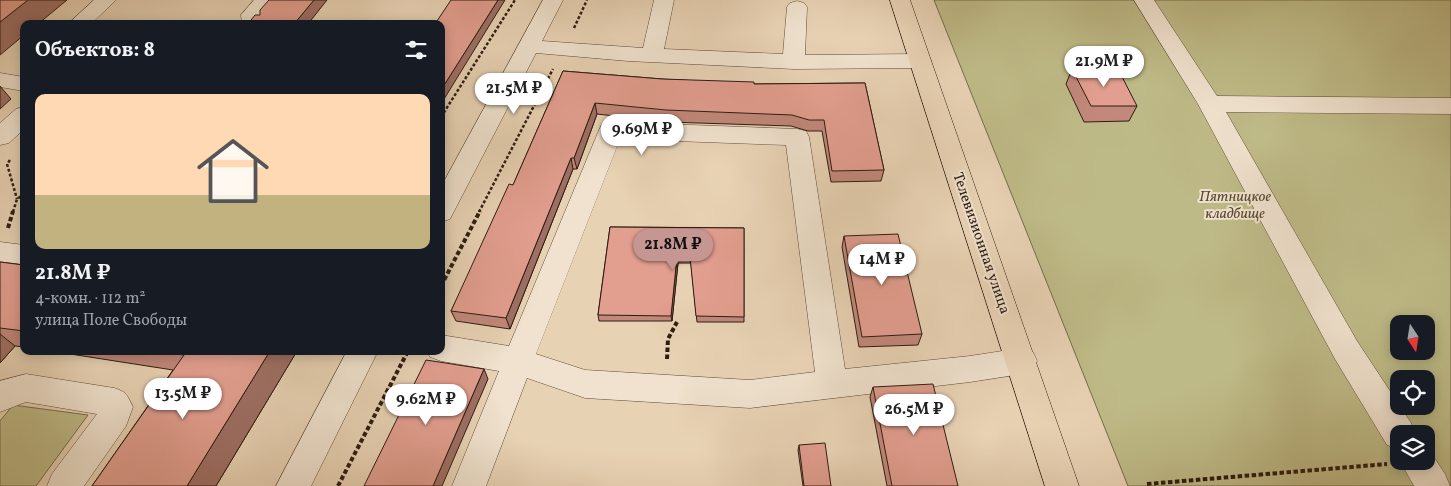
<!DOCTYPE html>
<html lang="ru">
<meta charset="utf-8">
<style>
:root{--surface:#171b24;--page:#242831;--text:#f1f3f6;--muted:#9ea1a6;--accent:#c59692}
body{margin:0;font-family:Vollkorn,serif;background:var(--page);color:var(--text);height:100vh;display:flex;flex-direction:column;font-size:19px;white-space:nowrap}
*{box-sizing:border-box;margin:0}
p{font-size:16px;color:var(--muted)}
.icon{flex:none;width:28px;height:28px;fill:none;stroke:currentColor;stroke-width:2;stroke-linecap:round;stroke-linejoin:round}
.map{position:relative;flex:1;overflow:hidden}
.panel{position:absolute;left:20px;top:20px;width:425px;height:335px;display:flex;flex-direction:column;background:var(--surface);border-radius:10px;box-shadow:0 2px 12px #0003}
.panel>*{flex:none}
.needle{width:32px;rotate:168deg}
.controls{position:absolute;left:1390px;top:315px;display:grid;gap:10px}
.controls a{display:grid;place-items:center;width:45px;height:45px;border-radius:10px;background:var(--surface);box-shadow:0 2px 12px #0003;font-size:25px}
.price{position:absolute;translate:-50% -42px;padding:0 11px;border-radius:18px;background:#fff;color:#222;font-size:16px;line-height:32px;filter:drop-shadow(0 1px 2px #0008)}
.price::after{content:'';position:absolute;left:50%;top:30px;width:15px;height:11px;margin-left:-8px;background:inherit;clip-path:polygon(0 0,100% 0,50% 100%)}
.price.selected{background:var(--accent);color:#111}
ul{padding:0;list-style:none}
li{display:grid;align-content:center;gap:10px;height:265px;padding:0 15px}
li span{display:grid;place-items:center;height:155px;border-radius:10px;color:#555}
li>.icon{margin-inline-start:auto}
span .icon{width:90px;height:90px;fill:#fffc;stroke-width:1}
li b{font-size:21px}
h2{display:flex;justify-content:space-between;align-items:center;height:60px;padding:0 15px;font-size:21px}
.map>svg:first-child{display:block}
</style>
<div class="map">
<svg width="1451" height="486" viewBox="0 0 1451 486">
<rect width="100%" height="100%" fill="#e8d2b4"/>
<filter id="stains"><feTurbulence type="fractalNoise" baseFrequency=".004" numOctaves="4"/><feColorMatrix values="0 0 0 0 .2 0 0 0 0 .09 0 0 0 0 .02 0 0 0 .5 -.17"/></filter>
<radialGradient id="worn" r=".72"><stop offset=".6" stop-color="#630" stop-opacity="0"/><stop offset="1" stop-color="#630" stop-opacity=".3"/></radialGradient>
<g fill="#beba87" stroke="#766b4c" fill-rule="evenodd">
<path d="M 934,0 L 1451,0 L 1451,486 L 1128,486 ZM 1399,324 L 1426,324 L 1426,351 L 1399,351 ZM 1399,379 L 1426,379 L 1426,406 L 1399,406 ZM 1399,434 L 1426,434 L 1426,461 L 1399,461 Z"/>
<polygon points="13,405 88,415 36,486 0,486 0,421"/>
</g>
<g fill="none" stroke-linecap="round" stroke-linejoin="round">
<g stroke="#5c4a39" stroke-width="1">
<g id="minor">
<polygon points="94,0 116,0 91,24 68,24"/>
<polygon points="254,0 275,0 262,16 264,24 242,24 241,15"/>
<polygon points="543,0 563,0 542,41 643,48 654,0 674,0 664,49 783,54 787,7 790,3 797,1 804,3 807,7 805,55 920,54 928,56 931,61 928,66 920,68 794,69 628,61 536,53 450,219 441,222 441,187"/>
<polygon points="1134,0 1154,0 1217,96 1451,98 1451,114 1226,112 1357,341 1411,423 1415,434 1399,434 1399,449 1387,445 1335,359 1198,104"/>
<polygon points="0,73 24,77 24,91 0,87"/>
<polygon points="24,107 24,129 9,143 0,145 0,123 16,109"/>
<path d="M 611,122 L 797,129 L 806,131 L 809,137 L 845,369 L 970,356 L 1022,348 L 1033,352 L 1037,361 L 1033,370 L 1022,374 L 970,382 L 750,408 L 585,398 L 527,378 L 486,486 L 452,486 L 499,371 L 441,361 L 430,357 L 427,351 L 441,351 L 441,335 L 509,346 L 599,130 L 602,124 ZM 620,139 L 786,145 L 815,372 L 750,380 L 585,370 L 536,354 Z"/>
<polygon points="0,242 24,245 24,267 0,264"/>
<polygon points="347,351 378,351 311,486 276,486"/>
<path d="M 26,374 L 114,388 C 127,392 127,395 133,407 L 126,426 L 84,486 L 47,486 L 52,474 L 97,414 L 26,402 L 0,412 L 0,381 Z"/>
<polygon points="1426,449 1429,450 1445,474 1450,486 1414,486 1400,461 1426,461"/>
</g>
</g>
<g stroke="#2d1c10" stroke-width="1">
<polygon id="major" points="890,0 910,0 1079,486 1045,486"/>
</g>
<g stroke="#2d1c10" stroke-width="2.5" stroke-dasharray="3 2" stroke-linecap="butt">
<polyline points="574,28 587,0"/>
<polyline points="441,117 515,0"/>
<polyline points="10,160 7,164 17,199"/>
<polyline points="13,212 17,199 24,194"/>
<polyline points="479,212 553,69"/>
</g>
<g stroke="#2d1c10" stroke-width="4" stroke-dasharray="4.5 2.5" stroke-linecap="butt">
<polyline points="8,228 13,211"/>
<polyline points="441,286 480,211"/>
<polyline points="667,359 668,339 677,322"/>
<polyline points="1147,484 1387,464"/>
<polyline points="338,486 408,351"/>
</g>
<use href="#minor" fill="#f0e2ce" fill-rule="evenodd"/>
<use href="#major" fill="#e8d2b4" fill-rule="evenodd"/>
</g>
<g fill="#c2887b" stroke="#2d1c10">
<polygon points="1072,69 1137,106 1129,121 1084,122 1066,84"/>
<polygon points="563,71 662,79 754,84 865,83 884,170 881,181 831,182 822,131 808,131 791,126 667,122 597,114 577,169 573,169 510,329 456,321 451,311 513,185"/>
<polygon points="610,227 744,228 744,322 697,322 691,263 678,263 672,321 599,321 598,315"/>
<polygon points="844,236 922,334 918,345 859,347 842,247"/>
<polygon points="0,262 24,265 24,347 15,346 0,363"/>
<polygon points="51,351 297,351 216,486 92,486 173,370"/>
<polygon points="873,387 958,486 887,486 870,397"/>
<polygon points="799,445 831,486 803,486 798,450"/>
</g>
<g fill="#9e6f64" stroke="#2d1c10">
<polygon points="28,0 67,0 38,24 24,24 24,35 0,55 0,22"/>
<polygon points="314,0 327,0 308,24 294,24"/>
<polygon points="498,0 505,0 441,104 441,90"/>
<polygon points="0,86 11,99 0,109"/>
<polygon points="595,103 597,114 577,169 574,158"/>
<polygon points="571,158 573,169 510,329 506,318"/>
<polygon points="677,257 678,263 672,321 671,316"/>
<polygon points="0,334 15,346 0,363"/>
<polygon points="270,351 297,351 216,486 187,486"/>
<polygon points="484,369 488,379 442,486 433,486"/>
</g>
<g fill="#e29e8f" stroke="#2d1c10">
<polygon points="0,0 28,0 0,22"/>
<polygon points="269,0 314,0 294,24 248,24 255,15 260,15 260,10"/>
<polygon points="451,0 498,0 441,90 441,24 435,24"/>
<polygon points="1072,69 1118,69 1137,106 1091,106"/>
<polygon points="563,71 662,79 754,82 754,84 865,83 884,170 832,171 824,120 809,120 792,115 666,110 595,103 574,158 571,158 506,318 451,311 509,184 513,185"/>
<polygon points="610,227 744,228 744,317 696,316 690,257 677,257 671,316 598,315"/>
<polygon points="898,234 922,334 862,337 844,236"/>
<polygon points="0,262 24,265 24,331 0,328"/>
<polygon points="156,351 270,351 187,486 92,486 184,355"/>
<polygon points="426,360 484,369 433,486 364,486"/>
<polygon points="933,384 958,486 892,486 873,387"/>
<polygon points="825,443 831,486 804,486 799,445"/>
</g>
<g text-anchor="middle" stroke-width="4" stroke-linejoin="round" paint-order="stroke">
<g font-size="15" font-style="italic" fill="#584b34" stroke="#f0e2ce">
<text x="1235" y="201">Пятницкое<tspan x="1235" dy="17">кладбище</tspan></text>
</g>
<g font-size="15" fill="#2d1c10" stroke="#f0e2ce">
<text transform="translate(982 243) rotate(71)" y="5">Телевизионная улица</text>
</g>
</g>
<rect width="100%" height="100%" filter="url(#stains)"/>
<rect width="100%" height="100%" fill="url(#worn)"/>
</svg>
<div class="controls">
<a><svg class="needle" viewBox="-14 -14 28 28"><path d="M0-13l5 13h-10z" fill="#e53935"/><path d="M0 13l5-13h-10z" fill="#9ea1a6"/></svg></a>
<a><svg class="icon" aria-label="locate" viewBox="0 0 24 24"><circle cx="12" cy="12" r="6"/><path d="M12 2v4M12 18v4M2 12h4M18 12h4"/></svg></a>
<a><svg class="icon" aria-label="layers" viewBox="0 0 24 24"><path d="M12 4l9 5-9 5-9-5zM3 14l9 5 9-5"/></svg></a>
</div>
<b class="price" style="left:1104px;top:88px">21.9M ₽</b>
<b class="price" style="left:514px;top:115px">21.5M ₽</b>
<b class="price" style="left:642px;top:156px">9.69M ₽</b>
<b class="price selected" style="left:673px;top:271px">21.8M ₽</b>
<b class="price" style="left:882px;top:286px">14M ₽</b>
<b class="price" style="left:183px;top:420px">13.5M ₽</b>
<b class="price" style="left:426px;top:426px">9.62M ₽</b>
<b class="price" style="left:914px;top:436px">26.5M ₽</b>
<section class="panel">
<h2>Объектов: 8<svg class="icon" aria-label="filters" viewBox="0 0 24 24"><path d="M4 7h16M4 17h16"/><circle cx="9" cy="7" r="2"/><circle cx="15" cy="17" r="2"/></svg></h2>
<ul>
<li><span style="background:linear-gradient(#ffd9b3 65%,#c2b280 0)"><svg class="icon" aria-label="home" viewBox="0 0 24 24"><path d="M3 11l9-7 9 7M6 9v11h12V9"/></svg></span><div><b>21.8M ₽</b><p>4-комн. · 112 m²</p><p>улица Поле Свободы</p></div></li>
</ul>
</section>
</div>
